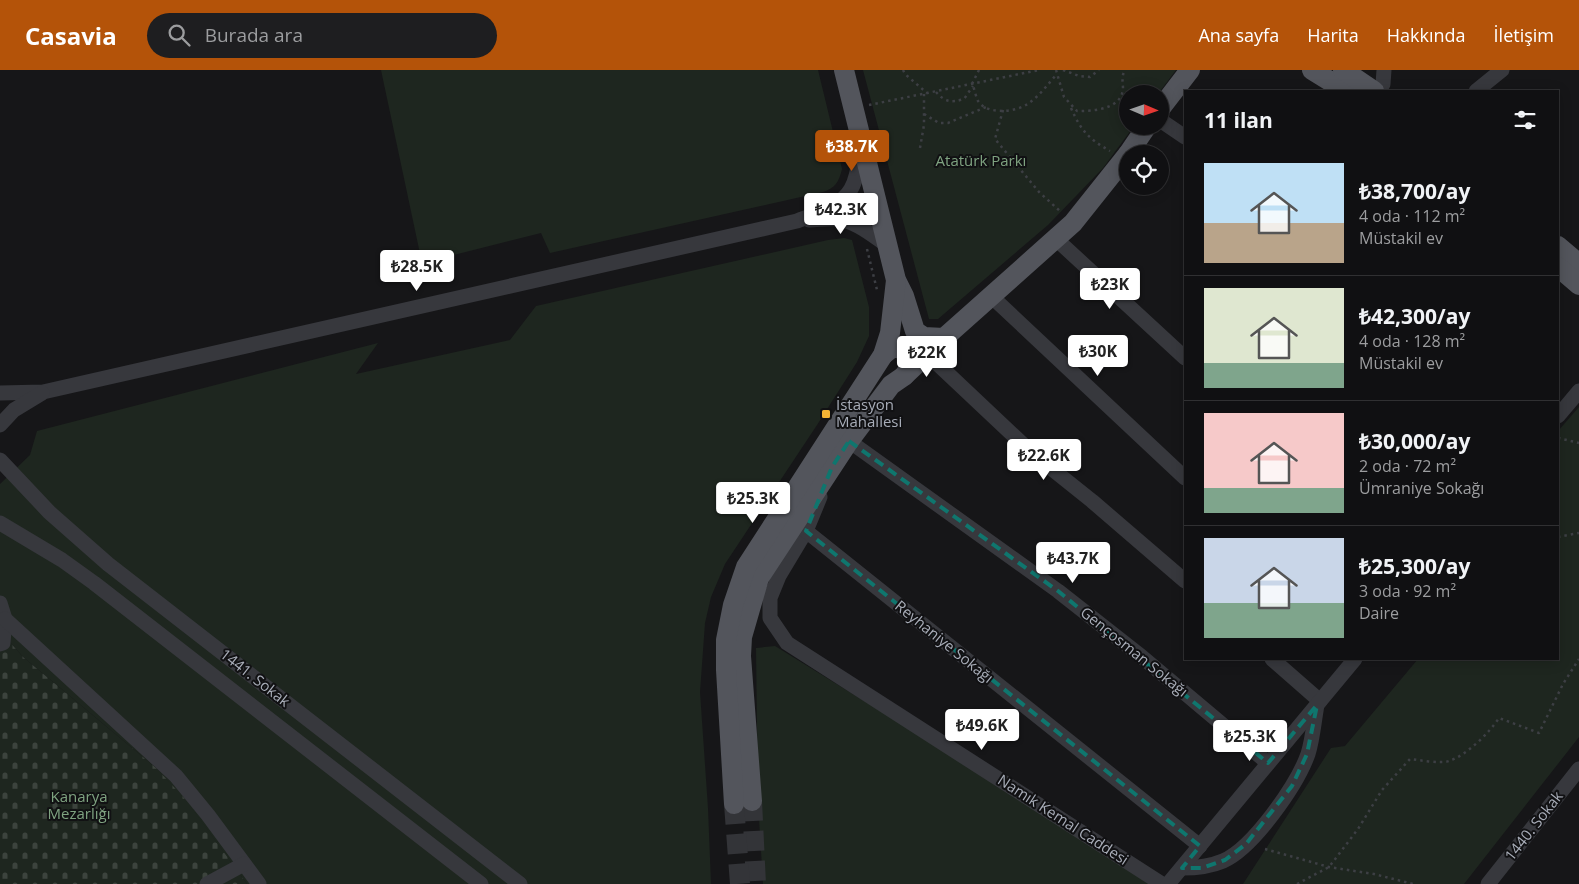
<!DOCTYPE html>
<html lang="tr">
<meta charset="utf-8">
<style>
:root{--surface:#101012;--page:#1e1e20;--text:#f1f3f6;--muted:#9c9d9f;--line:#303032;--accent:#b45309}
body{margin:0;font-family:"Open Sans",sans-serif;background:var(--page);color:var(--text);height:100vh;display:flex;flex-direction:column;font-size:19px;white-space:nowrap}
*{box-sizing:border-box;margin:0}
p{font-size:16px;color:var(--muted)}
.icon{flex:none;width:28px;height:28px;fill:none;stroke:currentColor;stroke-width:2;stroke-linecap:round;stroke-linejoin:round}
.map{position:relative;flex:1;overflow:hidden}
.panel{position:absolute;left:1184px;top:20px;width:375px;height:570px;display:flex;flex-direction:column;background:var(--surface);border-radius:0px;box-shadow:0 2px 12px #0003,0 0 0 1px var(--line)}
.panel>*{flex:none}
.needle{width:32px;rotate:92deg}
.tools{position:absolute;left:1119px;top:15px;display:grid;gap:10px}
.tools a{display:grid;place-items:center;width:50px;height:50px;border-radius:50%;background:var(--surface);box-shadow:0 2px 12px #0003,0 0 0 1px var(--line);font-size:25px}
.price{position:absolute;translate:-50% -42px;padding:0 11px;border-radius:5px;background:#fff;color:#222;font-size:16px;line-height:32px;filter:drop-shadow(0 1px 2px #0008)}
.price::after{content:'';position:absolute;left:50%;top:30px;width:15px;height:11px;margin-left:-8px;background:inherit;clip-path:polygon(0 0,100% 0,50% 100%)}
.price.active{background:var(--accent);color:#fff}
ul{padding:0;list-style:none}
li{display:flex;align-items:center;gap:15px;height:125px;padding:0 20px}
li+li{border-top:1px solid var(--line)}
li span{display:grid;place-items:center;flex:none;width:140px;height:100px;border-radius:0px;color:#555}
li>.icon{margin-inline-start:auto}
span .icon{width:60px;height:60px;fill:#fffc;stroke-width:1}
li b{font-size:21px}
h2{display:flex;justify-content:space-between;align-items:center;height:60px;padding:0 20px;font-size:21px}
header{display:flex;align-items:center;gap:30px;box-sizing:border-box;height:70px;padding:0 25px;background:var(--accent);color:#fff}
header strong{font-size:24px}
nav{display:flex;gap:28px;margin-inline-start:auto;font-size:18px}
.search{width:350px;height:45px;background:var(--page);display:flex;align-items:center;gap:12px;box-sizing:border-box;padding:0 18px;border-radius:28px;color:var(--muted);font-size:19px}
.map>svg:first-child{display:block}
</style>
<header>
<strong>Casavia</strong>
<div class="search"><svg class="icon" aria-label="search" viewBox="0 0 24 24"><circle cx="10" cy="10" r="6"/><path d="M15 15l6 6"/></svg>Burada ara</div>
<nav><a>Ana sayfa</a><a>Harita</a><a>Hakkında</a><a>İletişim</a></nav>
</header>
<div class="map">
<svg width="1579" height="814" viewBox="0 0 1579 814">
<defs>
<pattern id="cemetery-stones" width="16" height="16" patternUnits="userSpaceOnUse" patternTransform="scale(1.25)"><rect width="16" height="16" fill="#1e261f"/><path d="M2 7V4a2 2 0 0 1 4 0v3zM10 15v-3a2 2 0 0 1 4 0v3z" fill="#3c433d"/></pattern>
</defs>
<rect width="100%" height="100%" fill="#161618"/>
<g fill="#1e261f">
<path d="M 381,0 L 818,0 L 842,99 C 839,112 835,118 823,122 L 550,183 L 541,163 L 422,193 Z"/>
<polygon points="863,0 1176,0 1158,24 1128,24 1128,56 1134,56 1103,98 1048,155 938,249 929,249"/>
<polygon points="844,168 852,170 869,237 869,266 857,292 817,355 725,494 711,527 705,553 700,622 708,738 711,814 247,814 188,734 156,698 23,587 0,561 0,414 30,385 37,361 378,273 356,304 510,270 536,236 828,170"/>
<polygon points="1579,337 1579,667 1464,814 1243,814 1331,678 1345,676 1418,589 1558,589 1558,361"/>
<polygon points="775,576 1161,814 763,814 758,732 756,578"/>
</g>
<polygon fill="url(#cemetery-stones)" points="0,561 23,587 156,698 185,729 247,814 0,814"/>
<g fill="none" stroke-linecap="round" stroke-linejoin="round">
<g stroke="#333438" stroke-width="20" stroke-dasharray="20 10" stroke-linecap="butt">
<polyline points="752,731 756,814"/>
<polyline points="734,734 740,814"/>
</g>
<g stroke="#3d3f44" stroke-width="2.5" stroke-dasharray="2.5 4" stroke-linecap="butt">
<polyline points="903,0 905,4 927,23"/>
<path d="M 979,0 L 972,14 L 973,16 C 975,21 976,27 978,31 C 987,45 1014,42 1026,35 C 1038,28 1048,14 1057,4"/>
<path d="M 1056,0 L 1064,27 L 1077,41 C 1092,41 1121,40 1123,19 C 1123,12 1121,7 1125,0"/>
<polyline points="1063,0 1079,6 1090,7 1099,0"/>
<path d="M 936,22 C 945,32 951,33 964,29 L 973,16"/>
<polyline points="869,35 1039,0"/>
<path d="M 1071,38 C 1081,61 1089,69 1110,81"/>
<polyline points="1003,40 995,69 1039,122 1061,142"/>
<polyline points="924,44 939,53 948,53 986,37"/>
<polyline points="920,78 924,55 924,24"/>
<polyline points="867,179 877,220"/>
<polyline points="1558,368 1579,373"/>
<polyline points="1558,467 1579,463"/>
<polyline points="1265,779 1329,797 1374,804 1413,814"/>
<path d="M 1297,814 L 1329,797 L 1358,759 L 1382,720 L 1410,689 C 1419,690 1441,694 1449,691 C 1467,685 1489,663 1499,648 L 1539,663 L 1563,614 L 1579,589"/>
</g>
<g stroke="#37383d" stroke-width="15">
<polyline points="1379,21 1383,14 1384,0"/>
<polyline points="1476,21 1502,0"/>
<polyline points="1160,50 1185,67"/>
<path d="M 809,150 C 818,150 828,148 837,149 C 856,151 872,165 887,175"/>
<polyline points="1056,169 1185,288"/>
<polyline points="991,226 1185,408"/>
<polyline points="927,284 1032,383 1092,431 1185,511"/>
<path d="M 0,323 L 43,322 L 797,151 C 815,144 841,137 851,119 C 858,107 859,91 861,77"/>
<polyline points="1558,346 1579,321"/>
<polyline points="0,355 14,340 42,323"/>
<polyline points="849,371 1058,521 1142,587 1268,693"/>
<polyline points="0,390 49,442 108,494 520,814"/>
<polyline points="820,427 806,461 779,506 770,528 770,548 787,573 1162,814"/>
<polyline points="0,453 62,490 94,513 481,814"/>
<polyline points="806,461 1200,776"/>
<polyline points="0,533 5,549 3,573 0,574"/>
<polyline points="5,549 176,706 208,745 259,814"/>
<polyline points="1272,589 1320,631"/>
<path d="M 1182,798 C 1197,798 1209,797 1223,791 C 1253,778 1297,715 1308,684 C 1313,668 1314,651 1317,635"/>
<polyline points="207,814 244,794"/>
<polyline points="1168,814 1355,589"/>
<polyline points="1488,814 1579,699"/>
</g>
<g stroke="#53555c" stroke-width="20">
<polyline points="1312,0 1346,21"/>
<polyline points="1343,0 1374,21"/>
<polyline points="1160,39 1190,0"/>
<polyline points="1128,84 1147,56"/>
<polyline points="1558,176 1579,194"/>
<polyline points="1558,197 1579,215"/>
<polyline points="897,212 904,226 915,261 924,267 944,268"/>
<path d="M 883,285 L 893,277 C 913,281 915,290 904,306"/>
<polyline points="752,731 741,586 742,567 759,508 849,371 891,315 904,306 944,268 1073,153 1128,84"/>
<polyline points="734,734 726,600 726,570 733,535 746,497 883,285 890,263 896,210 844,0"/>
</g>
</g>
<path fill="none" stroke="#0f766e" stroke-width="4" stroke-dasharray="10 6" stroke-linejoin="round" d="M 849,371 L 1058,521 L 1268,693 L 1317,635 L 1307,684 L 1292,716 L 1246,774 L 1225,790 L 1202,798 L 1182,798 L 1200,776 L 806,461 L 832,397 Z"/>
<rect fill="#f2b134" stroke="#111113" stroke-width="2" x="821" y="339" width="10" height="10" rx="2.5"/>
<g text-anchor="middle" stroke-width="4" stroke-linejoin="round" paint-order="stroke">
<g font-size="15" fill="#7fa381" stroke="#111113">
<text x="981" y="96">Atatürk Parkı</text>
<text x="79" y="732">Kanarya<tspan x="79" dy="17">Mezarlığı</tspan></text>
</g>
<g font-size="15" fill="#a8adb8" stroke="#111113" text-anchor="start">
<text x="836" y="340">İstasyon<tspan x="836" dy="17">Mahallesi</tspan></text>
</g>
<g font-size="15" fill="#a8adb8" stroke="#111113">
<text transform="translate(944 572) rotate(39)" y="5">Reyhaniye Sokağı</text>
<text transform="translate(1134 582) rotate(39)" y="5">Gençosman Sokağı</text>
<text transform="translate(255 608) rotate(38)" y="5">1441. Sokak</text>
<text transform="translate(1063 750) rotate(33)" y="5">Namık Kemal Caddesi</text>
<text transform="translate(1534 756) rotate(-52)" y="5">1440. Sokak</text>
</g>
</g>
</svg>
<div class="tools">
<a><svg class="needle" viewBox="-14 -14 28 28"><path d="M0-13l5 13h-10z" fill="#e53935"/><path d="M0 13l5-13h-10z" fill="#9c9d9f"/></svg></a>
<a><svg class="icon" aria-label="locate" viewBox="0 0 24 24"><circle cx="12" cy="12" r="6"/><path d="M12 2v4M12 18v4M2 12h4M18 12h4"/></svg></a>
</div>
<b class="price active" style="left:852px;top:102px">₺38.7K</b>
<b class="price" style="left:841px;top:165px">₺42.3K</b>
<b class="price" style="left:417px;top:222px">₺28.5K</b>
<b class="price" style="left:1110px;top:240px">₺23K</b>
<b class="price" style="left:1098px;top:307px">₺30K</b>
<b class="price" style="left:927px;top:308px">₺22K</b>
<b class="price" style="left:1044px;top:411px">₺22.6K</b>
<b class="price" style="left:753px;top:454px">₺25.3K</b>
<b class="price" style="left:1073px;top:514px">₺43.7K</b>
<b class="price" style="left:982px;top:681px">₺49.6K</b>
<b class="price" style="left:1250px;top:692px">₺25.3K</b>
<section class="panel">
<h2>11 ilan<svg class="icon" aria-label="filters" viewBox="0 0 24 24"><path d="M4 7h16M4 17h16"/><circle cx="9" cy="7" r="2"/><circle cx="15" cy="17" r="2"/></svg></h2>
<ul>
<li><span style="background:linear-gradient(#bfe0f5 60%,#b9a48a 0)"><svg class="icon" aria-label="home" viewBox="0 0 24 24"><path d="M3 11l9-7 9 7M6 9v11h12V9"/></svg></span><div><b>₺38,700/ay</b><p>4 oda · 112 m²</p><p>Müstakil ev</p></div></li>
<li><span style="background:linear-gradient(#dfe7d0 75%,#7fa58c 0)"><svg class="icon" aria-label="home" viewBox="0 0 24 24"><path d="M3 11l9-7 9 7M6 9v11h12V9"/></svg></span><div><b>₺42,300/ay</b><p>4 oda · 128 m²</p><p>Müstakil ev</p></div></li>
<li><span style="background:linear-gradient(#f6c9c9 75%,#7fa58c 0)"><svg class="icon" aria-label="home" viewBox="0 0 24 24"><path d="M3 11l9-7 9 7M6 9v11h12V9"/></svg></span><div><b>₺30,000/ay</b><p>2 oda · 72 m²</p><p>Ümraniye Sokağı</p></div></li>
<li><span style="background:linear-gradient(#c9d6e8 65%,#7fa58c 0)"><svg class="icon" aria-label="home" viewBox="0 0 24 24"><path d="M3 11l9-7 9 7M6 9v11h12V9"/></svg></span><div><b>₺25,300/ay</b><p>3 oda · 92 m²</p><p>Daire</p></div></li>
</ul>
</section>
</div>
